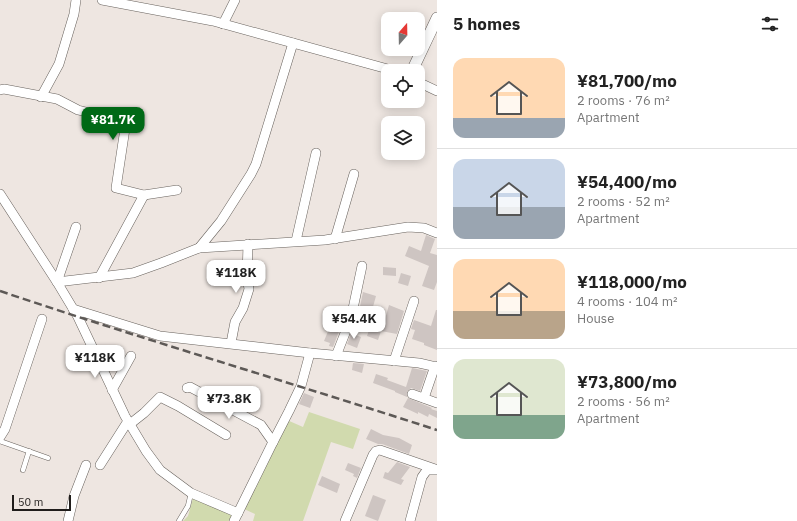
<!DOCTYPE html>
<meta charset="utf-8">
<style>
:root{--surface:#fff;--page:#f2f2f2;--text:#222;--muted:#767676;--line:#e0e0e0;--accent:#006916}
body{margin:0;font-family:"IBM Plex Sans",sans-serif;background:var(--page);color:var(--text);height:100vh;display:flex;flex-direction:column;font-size:15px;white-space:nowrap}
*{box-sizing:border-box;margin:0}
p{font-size:13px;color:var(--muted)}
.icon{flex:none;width:22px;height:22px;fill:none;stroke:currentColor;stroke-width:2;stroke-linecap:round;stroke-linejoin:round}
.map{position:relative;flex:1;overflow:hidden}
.drawer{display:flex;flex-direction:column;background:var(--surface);width:360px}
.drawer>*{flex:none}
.needle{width:26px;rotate:20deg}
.fabs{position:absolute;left:381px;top:12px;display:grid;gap:8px}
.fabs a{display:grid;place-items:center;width:44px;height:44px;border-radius:8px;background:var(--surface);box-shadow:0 2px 10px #0003;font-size:20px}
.scale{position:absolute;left:12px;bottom:10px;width:59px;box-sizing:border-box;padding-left:4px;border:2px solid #201d1b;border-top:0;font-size:11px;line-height:14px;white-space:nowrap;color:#201d1b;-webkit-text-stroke:3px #eee6e1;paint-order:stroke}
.price{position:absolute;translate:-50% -34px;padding:0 9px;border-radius:8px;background:#fff;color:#222;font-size:13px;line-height:26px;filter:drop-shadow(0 1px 2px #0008)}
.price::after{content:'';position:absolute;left:50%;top:24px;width:12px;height:9px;margin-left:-6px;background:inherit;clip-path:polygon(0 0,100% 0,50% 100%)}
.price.active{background:var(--accent);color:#fff}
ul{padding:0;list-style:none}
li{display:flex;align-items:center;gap:12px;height:100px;padding:0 16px}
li+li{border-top:1px solid var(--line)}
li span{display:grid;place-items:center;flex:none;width:112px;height:80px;border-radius:12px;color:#555}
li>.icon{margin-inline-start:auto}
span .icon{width:48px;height:48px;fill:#fffc;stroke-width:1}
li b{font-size:17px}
h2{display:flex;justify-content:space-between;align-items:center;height:48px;padding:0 16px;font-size:17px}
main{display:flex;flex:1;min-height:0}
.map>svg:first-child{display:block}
</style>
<main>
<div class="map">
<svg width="437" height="521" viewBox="0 0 437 521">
<rect width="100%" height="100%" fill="#eee6e1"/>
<g fill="#d1daae">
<polygon points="309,412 360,429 353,449 331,442 303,521 253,521 255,514 244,509 287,420 303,427"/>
<polygon points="193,498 233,515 231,521 183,521 188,516"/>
</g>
<g fill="#cec5c2">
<polygon points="426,235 435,239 430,253 437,255 437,282 434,290 422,286 429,266 405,256 409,246 421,251"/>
<polygon points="383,267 396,268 396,276 383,275"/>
<polygon points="401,273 411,276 408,286 398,283"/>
<polygon points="363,292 376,296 371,314 385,319 389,305 404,311 397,334 381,331 378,340 367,336 372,321 358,316"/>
<polygon points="436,310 437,310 437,350 424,345 424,343 412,339 415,330 411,329 414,320 431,326"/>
<polygon points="336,312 345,316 333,347 329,346 330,343 324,341"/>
<polygon points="351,333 361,337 357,348 347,344"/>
<polygon points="353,363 364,364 362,373 352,370"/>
<polygon points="412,368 427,371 420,391 411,388 407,392 407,397 395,392 395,391 373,383 376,374 388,378 387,380 406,387"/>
<polygon points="304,393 314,397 310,408 299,404"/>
<polygon points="408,398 432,408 431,409 437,411 437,418 429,414 428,417 418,412 418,414 403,407"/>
<polygon points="371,429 383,435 399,438 412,445 409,454 382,444 378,444 366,439"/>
<polygon points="397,462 410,467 401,479 404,480 401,485 383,478 385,472 388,473"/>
<polygon points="348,463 361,468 357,478 353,476 354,474 345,470"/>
<polygon points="322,476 340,484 337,493 318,485"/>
<polygon points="373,495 386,500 378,521 365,516"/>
</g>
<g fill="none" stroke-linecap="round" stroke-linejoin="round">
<g stroke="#68625d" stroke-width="5.5">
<g id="service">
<polyline points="0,441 48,458"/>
<polyline points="23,470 29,451"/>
<polyline points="179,521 188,506 191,493"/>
</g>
</g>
<g stroke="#68625d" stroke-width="10">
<g id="minor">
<polyline points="102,0 213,21 395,71"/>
<polyline points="223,24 235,0"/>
<polyline points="418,82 437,91"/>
<polyline points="0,90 4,89 57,99 78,110 126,122 116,188 144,195 177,190"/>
<polyline points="41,97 59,64 74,14 76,0"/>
<polyline points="0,194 57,282 78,317 125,416 146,451 160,470 191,493 238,513"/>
<polyline points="76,227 57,282 133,273 161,263 199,248 325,240 408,227 424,228 437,233"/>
<polyline points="335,239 354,174"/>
<polyline points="296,241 316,153"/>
<polyline points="199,248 221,221 251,174 256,164 293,43"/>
<polyline points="99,278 144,195"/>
<polyline points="73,309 160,336 310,353 419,363 437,367"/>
<polyline points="231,343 235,322 243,308 249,289 247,277 248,244"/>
<polyline points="336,356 351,318 362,266"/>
<polyline points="394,361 414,301"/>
<polyline points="187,388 190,387 261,425 273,442"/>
<polyline points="112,390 131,356"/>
<polyline points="412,394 437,403"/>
<polyline points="424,398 435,366"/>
<polyline points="130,424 144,413 160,397 178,406 226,435"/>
<polyline points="0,437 5,429 42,319"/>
<polyline points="100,465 128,421"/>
<polyline points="68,521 74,496 86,465"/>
<polyline points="234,521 271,446 289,411 301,386 310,353"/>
<polyline points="345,521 373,455 376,451 380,450 435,469"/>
<polyline points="410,521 422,477 427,470 436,470"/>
</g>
</g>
<g stroke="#68625d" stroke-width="12">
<polyline id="tertiary" points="412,71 437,18"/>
</g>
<use href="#service" stroke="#fff" stroke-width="4.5"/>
<use href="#minor" stroke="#fff" stroke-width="9"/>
<use href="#tertiary" stroke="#fff" stroke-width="11"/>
<path stroke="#5d5956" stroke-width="2.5" stroke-dasharray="8 4" stroke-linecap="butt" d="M 0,291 C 145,340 292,383 437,430"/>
</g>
</svg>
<div class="fabs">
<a><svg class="needle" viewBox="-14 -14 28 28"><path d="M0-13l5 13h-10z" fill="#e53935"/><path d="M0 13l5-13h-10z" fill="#767676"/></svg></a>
<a><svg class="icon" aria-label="locate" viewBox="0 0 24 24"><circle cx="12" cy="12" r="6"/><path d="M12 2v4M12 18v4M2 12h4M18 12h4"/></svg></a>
<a><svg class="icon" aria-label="layers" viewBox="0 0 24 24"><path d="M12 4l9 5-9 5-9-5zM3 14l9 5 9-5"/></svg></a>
</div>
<div class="scale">50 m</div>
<b class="price active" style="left:113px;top:141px">¥81.7K</b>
<b class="price" style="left:236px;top:294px">¥118K</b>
<b class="price" style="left:354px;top:340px">¥54.4K</b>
<b class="price" style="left:95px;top:379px">¥118K</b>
<b class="price" style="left:229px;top:420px">¥73.8K</b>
</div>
<section class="drawer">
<h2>5 homes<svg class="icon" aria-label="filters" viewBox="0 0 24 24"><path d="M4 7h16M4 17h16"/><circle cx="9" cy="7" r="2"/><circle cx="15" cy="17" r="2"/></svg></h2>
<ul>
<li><span style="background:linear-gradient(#ffd9b3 75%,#9aa5b1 0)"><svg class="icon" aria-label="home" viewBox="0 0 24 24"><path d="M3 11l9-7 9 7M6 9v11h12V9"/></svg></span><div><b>¥81,700/mo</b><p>2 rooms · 76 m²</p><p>Apartment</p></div></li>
<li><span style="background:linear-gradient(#c9d6e8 60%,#9aa5b1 0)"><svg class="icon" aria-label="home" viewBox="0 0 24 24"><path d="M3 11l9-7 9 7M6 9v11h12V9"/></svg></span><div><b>¥54,400/mo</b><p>2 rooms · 52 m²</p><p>Apartment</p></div></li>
<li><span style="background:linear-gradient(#ffd9b3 65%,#b9a48a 0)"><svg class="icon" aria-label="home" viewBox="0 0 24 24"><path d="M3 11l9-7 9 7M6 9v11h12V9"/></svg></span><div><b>¥118,000/mo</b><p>4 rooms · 104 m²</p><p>House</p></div></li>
<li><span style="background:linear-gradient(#dfe7d0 70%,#7fa58c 0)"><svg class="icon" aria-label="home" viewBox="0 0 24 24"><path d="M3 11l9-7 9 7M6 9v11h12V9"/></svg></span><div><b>¥73,800/mo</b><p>2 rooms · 56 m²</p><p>Apartment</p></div></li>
</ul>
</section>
</main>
